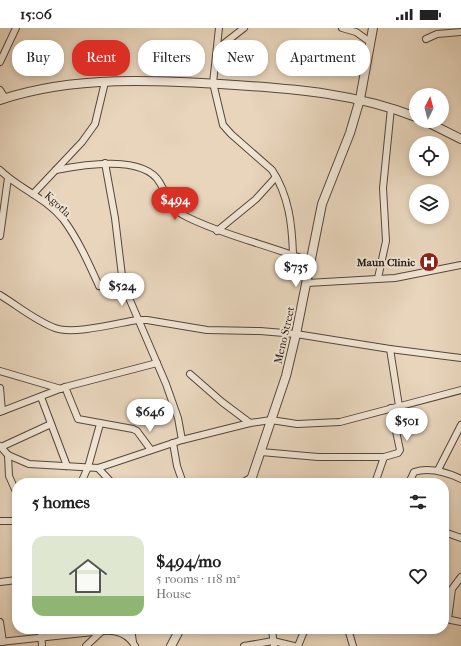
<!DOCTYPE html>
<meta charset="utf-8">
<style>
:root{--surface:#fff;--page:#f2f2f2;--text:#222;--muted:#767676;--accent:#d93025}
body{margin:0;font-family:"IM FELL French Canon",serif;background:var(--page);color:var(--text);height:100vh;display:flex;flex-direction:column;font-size:15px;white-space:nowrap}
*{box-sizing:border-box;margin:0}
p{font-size:13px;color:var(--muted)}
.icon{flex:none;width:22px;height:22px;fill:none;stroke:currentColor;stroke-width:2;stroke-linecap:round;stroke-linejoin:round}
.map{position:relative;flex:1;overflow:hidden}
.details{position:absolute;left:12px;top:450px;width:437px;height:156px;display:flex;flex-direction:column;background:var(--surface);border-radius:16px;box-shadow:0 2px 6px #0003}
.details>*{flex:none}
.top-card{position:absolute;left:12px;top:12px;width:437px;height:36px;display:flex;gap:8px}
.needle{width:26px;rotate:6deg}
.controls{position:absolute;left:409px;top:60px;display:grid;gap:8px}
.controls a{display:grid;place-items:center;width:40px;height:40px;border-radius:50%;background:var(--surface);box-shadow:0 2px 6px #0003;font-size:20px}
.price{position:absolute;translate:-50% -34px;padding:0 9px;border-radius:14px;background:#fff;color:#222;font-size:13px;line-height:26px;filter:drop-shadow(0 1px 2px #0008)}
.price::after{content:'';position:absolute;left:50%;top:24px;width:12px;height:9px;margin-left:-6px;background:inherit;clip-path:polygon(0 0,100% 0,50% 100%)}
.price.on{background:var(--accent);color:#fff}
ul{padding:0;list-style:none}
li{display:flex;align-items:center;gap:12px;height:100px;padding:0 20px}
li span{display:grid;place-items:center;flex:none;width:112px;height:80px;border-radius:12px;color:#555}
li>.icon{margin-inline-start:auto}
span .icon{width:48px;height:48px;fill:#fffc;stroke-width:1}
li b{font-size:17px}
h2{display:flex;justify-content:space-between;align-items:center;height:48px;padding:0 20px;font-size:17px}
.pill{padding:0 14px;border-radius:16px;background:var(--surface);box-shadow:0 2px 6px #0003;font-size:14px;line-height:36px}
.pill.on{background:var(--accent);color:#fff}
.status{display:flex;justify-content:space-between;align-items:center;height:28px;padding:0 20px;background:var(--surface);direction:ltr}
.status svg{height:11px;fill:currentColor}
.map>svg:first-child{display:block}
</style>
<div class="status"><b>15:06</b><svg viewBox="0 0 49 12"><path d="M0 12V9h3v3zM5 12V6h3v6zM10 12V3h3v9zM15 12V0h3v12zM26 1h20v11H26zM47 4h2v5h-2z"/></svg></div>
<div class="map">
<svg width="461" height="618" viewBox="0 0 461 618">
<rect width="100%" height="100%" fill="#e8d5bc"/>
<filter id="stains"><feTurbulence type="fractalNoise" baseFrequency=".005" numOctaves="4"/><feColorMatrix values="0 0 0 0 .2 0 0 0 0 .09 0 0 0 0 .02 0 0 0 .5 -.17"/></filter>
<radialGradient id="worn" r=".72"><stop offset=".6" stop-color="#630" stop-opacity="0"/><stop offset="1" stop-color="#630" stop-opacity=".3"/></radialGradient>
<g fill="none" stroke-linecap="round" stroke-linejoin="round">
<g stroke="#54473d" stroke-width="8">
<g id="minor">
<path d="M 219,0 L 213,55 L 223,97 L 231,106 L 272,142 C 289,168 292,196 293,226"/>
<polyline points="342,0 356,4 370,14"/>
<polyline points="426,11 437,6 461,4"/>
<polyline points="217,21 244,0"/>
<polyline points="0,34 16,0"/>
<polyline points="0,62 5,70"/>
<polyline points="105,135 115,190 123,256 166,356 178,390 182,412"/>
<path d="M 0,142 C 18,160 46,170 63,191 C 78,211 89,236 99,258"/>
<path d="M 56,142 C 82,137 144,126 160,155 C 171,173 165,178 187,189 C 227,209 270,217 311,234"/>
<polyline points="33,166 82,114 95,96 105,54"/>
<polyline points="217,203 256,171 276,149"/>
<polyline points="0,208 8,150"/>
<polyline points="378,250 386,213 383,160 391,80"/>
<polyline points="307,255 395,250 461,237"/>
<path d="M 0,267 C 18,278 36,293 55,300 C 73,307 118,295 137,292 L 147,292 L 207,302 L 260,303 L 296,306 L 390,321 L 461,330"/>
<polyline points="390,321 399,378"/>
<polyline points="0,343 61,361"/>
<polyline points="190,346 222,374 250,395"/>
<polyline points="65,359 78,391 133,401 137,403 151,422"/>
<polyline points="0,360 2,383"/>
<polyline points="41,369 67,438"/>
<polyline points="0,384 65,359 157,335"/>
<polyline points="173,415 177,438 183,455"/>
<polyline points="0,418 8,427 29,436 98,440 182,412 250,395 271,392 297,396 340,394 461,362"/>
<polyline points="1,419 51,396"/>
<polyline points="261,424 318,429 384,429 398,425 400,422 391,380"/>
<polyline points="8,427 9,448 17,466"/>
<polyline points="98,440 112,455"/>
<polyline points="438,442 461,397"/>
<polyline points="81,455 88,439 100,396"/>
<polyline points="242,455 252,449"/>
<polyline points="375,455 384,429"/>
<path d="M 409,455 L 414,444 C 430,439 446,444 461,451"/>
<polyline points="0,493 17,493"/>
<polyline points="444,504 461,510"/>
<polyline points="0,554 17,552"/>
<polyline points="446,591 461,594"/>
<polyline points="448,591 452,561 461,549"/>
<polyline points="0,594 3,614"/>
<polyline points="41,601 42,618"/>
<polyline points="131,601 133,614"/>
<polyline points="272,601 274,618"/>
<polyline points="348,601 353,618"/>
<path d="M 93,604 C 110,601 126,602 135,618"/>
<polyline points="0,614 93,604 97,601"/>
<polyline points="86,618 103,602"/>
<polyline points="244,618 273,613 294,618"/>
<polyline points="298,618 305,601"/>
</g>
</g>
<g stroke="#54473d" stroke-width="10">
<g id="tertiary">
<path d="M 0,72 C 73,47 159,52 235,57 C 297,61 358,66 416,89"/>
<polyline points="425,93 461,111"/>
<polyline points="250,455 286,348 296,306 322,176 350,105 360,71 373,0"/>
<polyline points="171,618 180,601"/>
</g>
</g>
<use href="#minor" stroke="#f0e4d3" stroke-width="6"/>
<use href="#tertiary" stroke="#f0e4d3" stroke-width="8"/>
</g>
<defs>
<g id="hospital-disc" transform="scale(1)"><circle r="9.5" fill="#8f2418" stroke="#f0e4d3"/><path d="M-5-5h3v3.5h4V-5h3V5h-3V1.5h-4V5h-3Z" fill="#fff"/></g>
</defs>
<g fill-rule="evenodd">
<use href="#hospital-disc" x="429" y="234"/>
</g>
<g text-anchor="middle" stroke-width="4" stroke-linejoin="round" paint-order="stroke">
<g font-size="11" fill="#231813" stroke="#f0e4d3">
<text transform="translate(58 176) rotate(43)" y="4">Kgotla</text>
<text transform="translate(284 307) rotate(-77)" y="4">Meno Street</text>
</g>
<g font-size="11" font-weight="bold" fill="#231813" stroke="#f0e4d3" text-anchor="end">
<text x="415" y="238">Maun Clinic</text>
</g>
</g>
<rect width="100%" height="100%" filter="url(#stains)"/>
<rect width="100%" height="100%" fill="url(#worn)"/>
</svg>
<div class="controls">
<a><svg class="needle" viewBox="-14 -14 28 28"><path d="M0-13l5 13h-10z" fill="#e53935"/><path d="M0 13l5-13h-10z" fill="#767676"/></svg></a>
<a><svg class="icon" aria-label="locate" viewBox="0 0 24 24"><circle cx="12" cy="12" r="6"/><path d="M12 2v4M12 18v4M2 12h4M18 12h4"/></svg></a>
<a><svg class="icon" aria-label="layers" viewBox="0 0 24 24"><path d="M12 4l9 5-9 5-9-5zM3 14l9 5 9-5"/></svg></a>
</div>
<b class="price on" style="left:175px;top:193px">$494</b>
<b class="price" style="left:296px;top:260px">$735</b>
<b class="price" style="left:122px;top:279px">$524</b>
<b class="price" style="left:150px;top:405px">$646</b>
<b class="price" style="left:407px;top:414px">$501</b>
<div class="top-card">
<a class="pill">Buy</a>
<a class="pill on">Rent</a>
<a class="pill">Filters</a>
<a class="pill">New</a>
<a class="pill">Apartment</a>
</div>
<section class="details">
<h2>5 homes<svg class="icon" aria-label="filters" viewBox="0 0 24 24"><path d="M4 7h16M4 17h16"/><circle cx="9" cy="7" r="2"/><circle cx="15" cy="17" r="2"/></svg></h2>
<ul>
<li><span style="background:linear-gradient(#dfe7d0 75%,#8fb573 0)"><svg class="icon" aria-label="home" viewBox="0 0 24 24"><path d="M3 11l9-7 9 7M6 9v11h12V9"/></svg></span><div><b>$494/mo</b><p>5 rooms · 118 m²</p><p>House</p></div><svg class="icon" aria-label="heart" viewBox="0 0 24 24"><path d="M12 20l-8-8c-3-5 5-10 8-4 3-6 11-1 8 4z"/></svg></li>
</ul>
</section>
</div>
